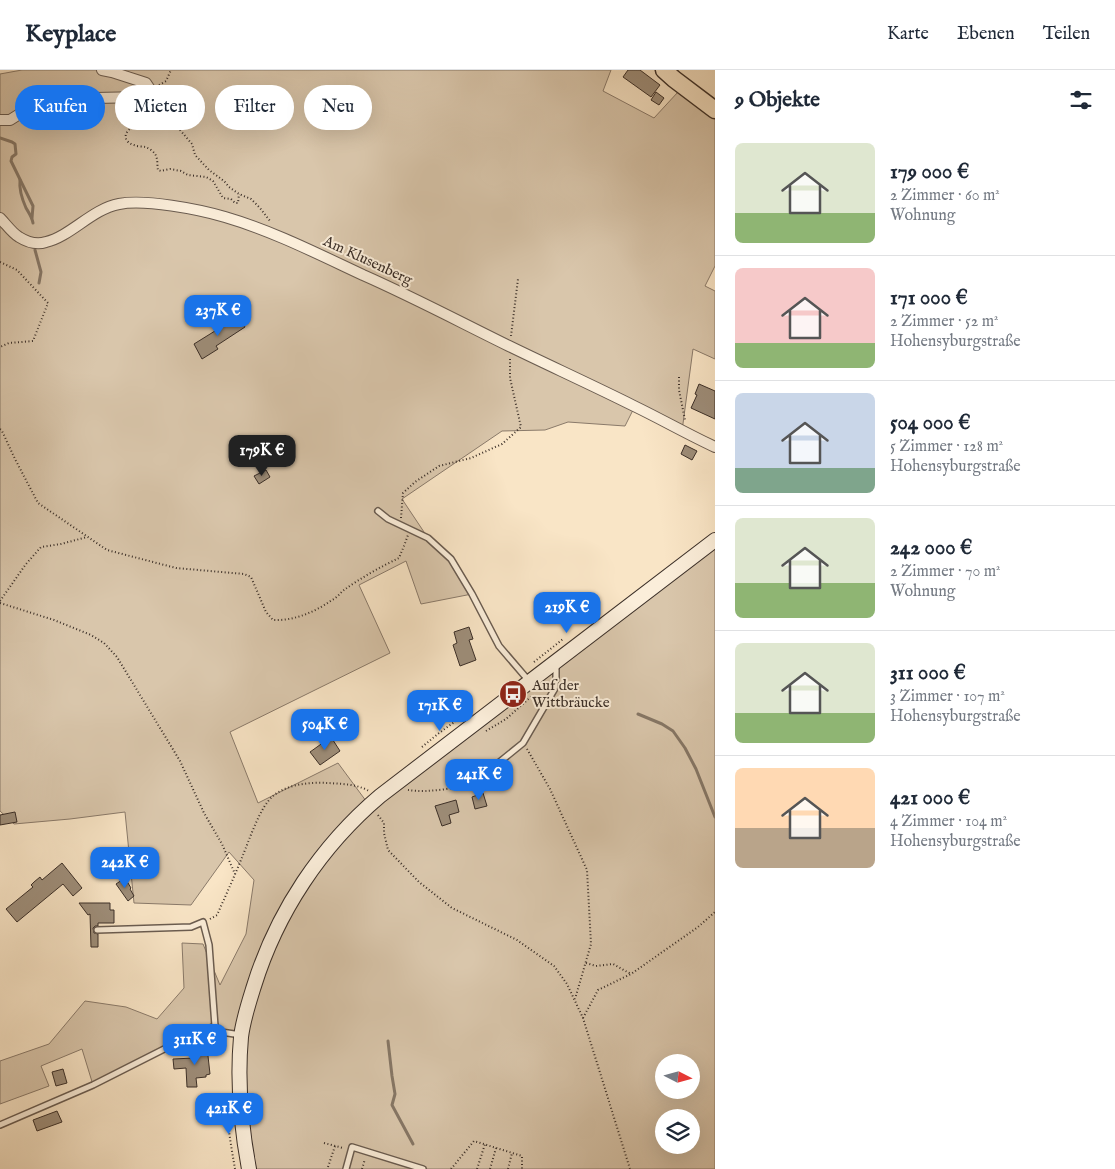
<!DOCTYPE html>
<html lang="de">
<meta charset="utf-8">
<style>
:root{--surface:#fff;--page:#f2f2f3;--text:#1f2937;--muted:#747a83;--line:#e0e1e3;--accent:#1a73e8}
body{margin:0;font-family:"IM FELL English",serif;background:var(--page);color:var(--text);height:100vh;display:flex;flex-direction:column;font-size:19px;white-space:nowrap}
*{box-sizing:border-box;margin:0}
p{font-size:16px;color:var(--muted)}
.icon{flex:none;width:28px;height:28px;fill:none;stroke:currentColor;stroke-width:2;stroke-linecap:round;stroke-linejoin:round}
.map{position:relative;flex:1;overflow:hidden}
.drawer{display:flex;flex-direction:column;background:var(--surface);width:400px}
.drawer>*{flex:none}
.top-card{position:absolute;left:15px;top:15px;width:475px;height:45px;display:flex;gap:10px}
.needle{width:32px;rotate:96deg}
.tools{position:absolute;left:655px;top:984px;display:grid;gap:10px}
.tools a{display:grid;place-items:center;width:45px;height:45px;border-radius:50%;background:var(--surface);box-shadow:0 5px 20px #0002;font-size:25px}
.price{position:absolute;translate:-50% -42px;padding:0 11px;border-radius:10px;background:var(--accent);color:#fff;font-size:16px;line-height:32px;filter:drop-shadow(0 1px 2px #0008)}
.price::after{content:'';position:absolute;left:50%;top:30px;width:15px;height:11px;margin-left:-8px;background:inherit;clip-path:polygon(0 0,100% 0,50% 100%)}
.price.on{background:#222;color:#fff}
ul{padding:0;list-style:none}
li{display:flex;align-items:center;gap:15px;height:125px;padding:0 20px}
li+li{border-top:1px solid var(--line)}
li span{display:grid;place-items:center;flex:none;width:140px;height:100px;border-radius:8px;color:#555}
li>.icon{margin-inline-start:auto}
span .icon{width:60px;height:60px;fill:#fffc;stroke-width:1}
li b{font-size:21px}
h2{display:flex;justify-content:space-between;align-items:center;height:60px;padding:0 20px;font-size:21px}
.chip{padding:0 18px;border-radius:22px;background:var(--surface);box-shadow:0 5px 20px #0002;font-size:18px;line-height:45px}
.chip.on{background:var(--accent);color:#fff}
header{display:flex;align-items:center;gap:30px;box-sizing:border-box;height:70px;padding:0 25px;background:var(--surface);border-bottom:1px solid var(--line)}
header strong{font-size:24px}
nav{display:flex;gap:28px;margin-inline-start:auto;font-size:18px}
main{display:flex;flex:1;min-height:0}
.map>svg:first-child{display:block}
</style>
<header>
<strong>Keyplace</strong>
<nav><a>Karte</a><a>Ebenen</a><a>Teilen</a></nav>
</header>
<main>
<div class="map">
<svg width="715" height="1099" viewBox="0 0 715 1099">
<rect width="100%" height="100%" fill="#f9e5c6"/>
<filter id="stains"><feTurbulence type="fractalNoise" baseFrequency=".004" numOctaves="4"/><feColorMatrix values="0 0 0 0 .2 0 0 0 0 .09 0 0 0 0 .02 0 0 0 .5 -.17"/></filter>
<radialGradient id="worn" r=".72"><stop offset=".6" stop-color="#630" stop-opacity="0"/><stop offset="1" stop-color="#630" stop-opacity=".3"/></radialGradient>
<path fill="#d9c6ab" stroke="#8a7a6a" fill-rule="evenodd" d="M 22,0 L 611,0 L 603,21 L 654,48 L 678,22 L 715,45 L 715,196 L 705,216 L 715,221 L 715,289 L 693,279 L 682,361 L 635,336 L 625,356 L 568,352 L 545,360 L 502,361 L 402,429 L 428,468 L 451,489 L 472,524 L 421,534 L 406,491 L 359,515 L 390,583 L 230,662 L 258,733 L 338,693 L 369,735 L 715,470 L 715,1099 L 249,1099 L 242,965 L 221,962 L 215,956 L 93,1015 L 82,979 L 41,996 L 49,1016 L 0,1034 L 0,991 L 49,974 L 85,931 L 126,937 L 157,949 L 184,918 L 182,873 L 203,874 L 220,915 L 246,864 L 254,810 L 229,782 L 191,835 L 134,833 L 125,742 L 70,749 L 14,754 L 0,741 L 0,4 ZM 664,992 L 691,992 L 691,1020 L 664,1020 ZM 664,1048 L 691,1048 L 691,1075 L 664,1075 Z"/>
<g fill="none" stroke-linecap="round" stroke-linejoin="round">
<g stroke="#867766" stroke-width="3">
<polyline points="0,68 12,72 15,74 16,84 12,87 11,91 33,136 32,148"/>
<path d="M 20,110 C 19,119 22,129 26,138 C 29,143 32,147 33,153"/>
<polyline points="35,180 41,202 39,213"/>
<polyline points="638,644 662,654 673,661 685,678 696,699 715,747"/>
<polyline points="388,971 392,1006 395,1024 392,1035 413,1074"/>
</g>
</g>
<g fill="#9e8e7a" stroke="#3b2f28">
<polygon points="628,0 640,0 660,15 651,27 623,7"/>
<polygon points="656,22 664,28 659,35 651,30"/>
<polygon points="232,248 234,251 240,248 245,257 216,276 218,279 202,289 194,274 223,256 222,254"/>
<polygon points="699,314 715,321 715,349 691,338 697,325 695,324"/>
<polygon points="685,375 697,381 692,390 681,384"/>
<polygon points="266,400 270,407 259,414 254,406"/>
<polygon points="469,557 473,569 469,570 476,590 460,596 453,575 457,573 454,562"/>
<polygon points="331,667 340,681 320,695 310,682"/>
<polygon points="483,723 487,736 475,739 472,727"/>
<polygon points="456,730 459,742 449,745 451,753 442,756 435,736"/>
<polygon points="15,742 17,752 0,755 0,745"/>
<polygon points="62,793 82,818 73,826 63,814 17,852 6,839 33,817 31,815 34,812 40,807 42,810"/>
<polygon points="125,808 131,818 130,819 134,826 128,831 116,814"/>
<polygon points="79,833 110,833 110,840 114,840 114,853 98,853 98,856 95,856 93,858 94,863 98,864 98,877 91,877 90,844 88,845"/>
<polygon points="207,977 210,1004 206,1005 206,1007 196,1008 197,1017 187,1017 186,998 174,999 173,989 194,988 193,978"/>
<polygon points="63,999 67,1013 56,1016 52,1002"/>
<polygon points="57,1041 62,1052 37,1061 33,1050"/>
</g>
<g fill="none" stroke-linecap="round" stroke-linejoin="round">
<g stroke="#6a5c50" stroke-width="8">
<g id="lane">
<polyline points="378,441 388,449 428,468 451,489 472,524 499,576 529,611"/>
<polyline points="486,703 523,673 554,620 556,608 556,595"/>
<polyline points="97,860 191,857 203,852 209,875 215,956"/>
<polyline points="0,1055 93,1015 182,970 215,956 221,962 241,965"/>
<polyline points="346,1099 352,1077 423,1099"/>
</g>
</g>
<g stroke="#6a5c50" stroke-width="12">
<g id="street">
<polyline points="0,50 10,50 29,38 49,29 142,27 147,24 150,19 146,13 112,2 102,0"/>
<path d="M 0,148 C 6,154 12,163 19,167 C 27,172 37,175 46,172 C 71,166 92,139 119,134 C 145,129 198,139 225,147 C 273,161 318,184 363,205 C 413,227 460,252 509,276 C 550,296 592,315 634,336 C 661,349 687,364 715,377"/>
</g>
</g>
<g stroke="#3b2f28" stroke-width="16">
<path id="secondary" d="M 249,1099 C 241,1056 237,1011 241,967 C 243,950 249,932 254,916 C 277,842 321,776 380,726 L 715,470"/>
</g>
<g stroke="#3b2f28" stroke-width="19">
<polyline id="primary" points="664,0 674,9 715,40"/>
</g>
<g stroke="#3b2f28" stroke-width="2" stroke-dasharray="1 2.5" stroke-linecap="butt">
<polyline points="159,15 166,11 171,0"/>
<polyline points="159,24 169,47 192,74 195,85 209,100 224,111 229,117 239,124 251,129 260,138 270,151"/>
<path d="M 169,47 C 155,47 143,50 131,58 C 123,64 124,72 134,75 C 137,77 142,76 145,77 C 149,78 153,81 155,84 C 158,88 157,95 158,100 L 161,101 L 170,99 L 181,101 L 188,105 L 206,107 L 213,111 L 223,128 L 231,129 L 235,133 L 238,133 L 239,124"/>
<polyline points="0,192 17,200 48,233 33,271 9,273 0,277"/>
<polyline points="511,266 518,209"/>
<polyline points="679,307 679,320 685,350"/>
<path d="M 0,359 L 2,361 L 15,389 L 38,433 L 107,480 L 176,498 L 244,504 L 251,507 L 266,542 L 273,550 C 294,551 315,542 332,530 C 337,528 340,523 344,520 C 359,509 382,496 399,488 L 404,476 L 408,465"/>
<polyline points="401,448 403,423 415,412 439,396 471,388 502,374 521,357 510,308 510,288"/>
<polyline points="0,531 26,494 41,477 61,474 87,467"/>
<polyline points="0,533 54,550 91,565 104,573 117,587 180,691 204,743 222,774 235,804"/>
<polyline points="534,592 558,573 563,569"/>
<polyline points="486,661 506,649 533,625"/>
<polyline points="422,677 439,663 470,641"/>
<polyline points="527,679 550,719 587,800 591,874 575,929"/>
<path d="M 408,720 C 427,723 465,719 480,707"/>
<polyline points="378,745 384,753 384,763 388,780 419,812 452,838 517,870 554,896 567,914 583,948 630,1099"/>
<path d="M 210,849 L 217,845 C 226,825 235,805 243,785 C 250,768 260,737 273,726 C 287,714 310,712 328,713 C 342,714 357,714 369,721"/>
<polyline points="586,893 596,896 613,894 631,904"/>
<polyline points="583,948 598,920 631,904 698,857 715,842"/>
<path d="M 227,1025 C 226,1049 231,1075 235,1099"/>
<polyline points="324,1073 343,1078"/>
<polyline points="328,1097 335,1076"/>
<polyline points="362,1099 365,1089"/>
<polyline points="451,1099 474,1071 522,1086 522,1099"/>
<polyline points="477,1099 485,1074"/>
<polyline points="490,1099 496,1078"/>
<polyline points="508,1099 512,1083"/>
</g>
<use href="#lane" stroke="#fbeeda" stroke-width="5"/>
<use href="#street" stroke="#fbeeda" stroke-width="10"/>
<use href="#secondary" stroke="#fbeeda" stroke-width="14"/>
<use href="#primary" stroke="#f9e5c6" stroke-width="16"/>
</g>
<defs>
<g id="bus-disc" transform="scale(1.4375)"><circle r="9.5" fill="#8f2418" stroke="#fbeeda"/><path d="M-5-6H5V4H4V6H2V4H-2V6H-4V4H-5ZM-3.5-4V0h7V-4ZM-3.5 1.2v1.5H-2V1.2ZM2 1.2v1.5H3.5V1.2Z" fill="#fff"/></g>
</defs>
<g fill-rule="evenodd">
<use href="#bus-disc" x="513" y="624"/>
</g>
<g text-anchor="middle" stroke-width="4" stroke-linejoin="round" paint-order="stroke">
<g font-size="15" fill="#3b2f28" stroke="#fbeeda">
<text transform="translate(368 190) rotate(25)" y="5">Am Klusenberg</text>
</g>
<g font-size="15" fill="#3b2f28" stroke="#fbeeda" text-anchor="start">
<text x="532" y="620">Auf der<tspan x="532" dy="17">Wittbräucke</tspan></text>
</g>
</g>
<rect width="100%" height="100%" filter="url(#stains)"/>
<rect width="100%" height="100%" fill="url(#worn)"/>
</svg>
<div class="tools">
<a><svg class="needle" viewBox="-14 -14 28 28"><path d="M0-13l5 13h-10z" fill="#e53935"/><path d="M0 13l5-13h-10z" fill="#747a83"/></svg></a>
<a><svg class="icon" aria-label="layers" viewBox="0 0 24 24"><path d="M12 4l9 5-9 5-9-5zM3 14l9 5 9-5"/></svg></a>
</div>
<b class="price" style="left:218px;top:267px">237K €</b>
<b class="price on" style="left:262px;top:407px">179K €</b>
<b class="price" style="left:567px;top:564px">219K €</b>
<b class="price" style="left:440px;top:662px">171K €</b>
<b class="price" style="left:325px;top:681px">504K €</b>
<b class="price" style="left:479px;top:731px">241K €</b>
<b class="price" style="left:125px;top:819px">242K €</b>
<b class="price" style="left:195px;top:996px">311K €</b>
<b class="price" style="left:229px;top:1065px">421K €</b>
<div class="top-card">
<a class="chip on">Kaufen</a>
<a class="chip">Mieten</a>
<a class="chip">Filter</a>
<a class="chip">Neu</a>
</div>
</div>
<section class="drawer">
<h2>9 Objekte<svg class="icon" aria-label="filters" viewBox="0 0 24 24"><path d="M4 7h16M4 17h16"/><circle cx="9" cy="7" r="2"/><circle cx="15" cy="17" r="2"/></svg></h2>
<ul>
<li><span style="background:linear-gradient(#dfe7d0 70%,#8fb573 0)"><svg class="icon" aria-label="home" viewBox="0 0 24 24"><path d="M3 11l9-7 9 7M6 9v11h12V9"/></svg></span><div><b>179 000 €</b><p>2 Zimmer · 60 m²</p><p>Wohnung</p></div></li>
<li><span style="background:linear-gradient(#f6c9c9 75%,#8fb573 0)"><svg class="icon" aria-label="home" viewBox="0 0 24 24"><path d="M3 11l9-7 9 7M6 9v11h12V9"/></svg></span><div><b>171 000 €</b><p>2 Zimmer · 52 m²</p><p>Hohensyburgstraße</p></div></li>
<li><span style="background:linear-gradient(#c9d6e8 75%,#7fa58c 0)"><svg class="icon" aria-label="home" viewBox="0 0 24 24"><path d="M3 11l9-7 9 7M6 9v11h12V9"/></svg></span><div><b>504 000 €</b><p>5 Zimmer · 128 m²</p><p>Hohensyburgstraße</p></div></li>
<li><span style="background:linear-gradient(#dfe7d0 65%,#8fb573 0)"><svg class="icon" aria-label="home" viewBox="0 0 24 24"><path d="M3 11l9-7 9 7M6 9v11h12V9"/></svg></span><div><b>242 000 €</b><p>2 Zimmer · 70 m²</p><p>Wohnung</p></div></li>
<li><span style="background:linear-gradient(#dfe7d0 70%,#8fb573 0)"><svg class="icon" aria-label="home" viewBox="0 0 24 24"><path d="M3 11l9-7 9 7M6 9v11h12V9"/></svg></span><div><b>311 000 €</b><p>3 Zimmer · 107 m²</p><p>Hohensyburgstraße</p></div></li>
<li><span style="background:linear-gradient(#ffd9b3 60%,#b9a48a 0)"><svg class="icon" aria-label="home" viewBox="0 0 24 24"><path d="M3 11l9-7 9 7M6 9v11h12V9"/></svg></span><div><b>421 000 €</b><p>4 Zimmer · 104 m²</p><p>Hohensyburgstraße</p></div></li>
</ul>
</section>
</main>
